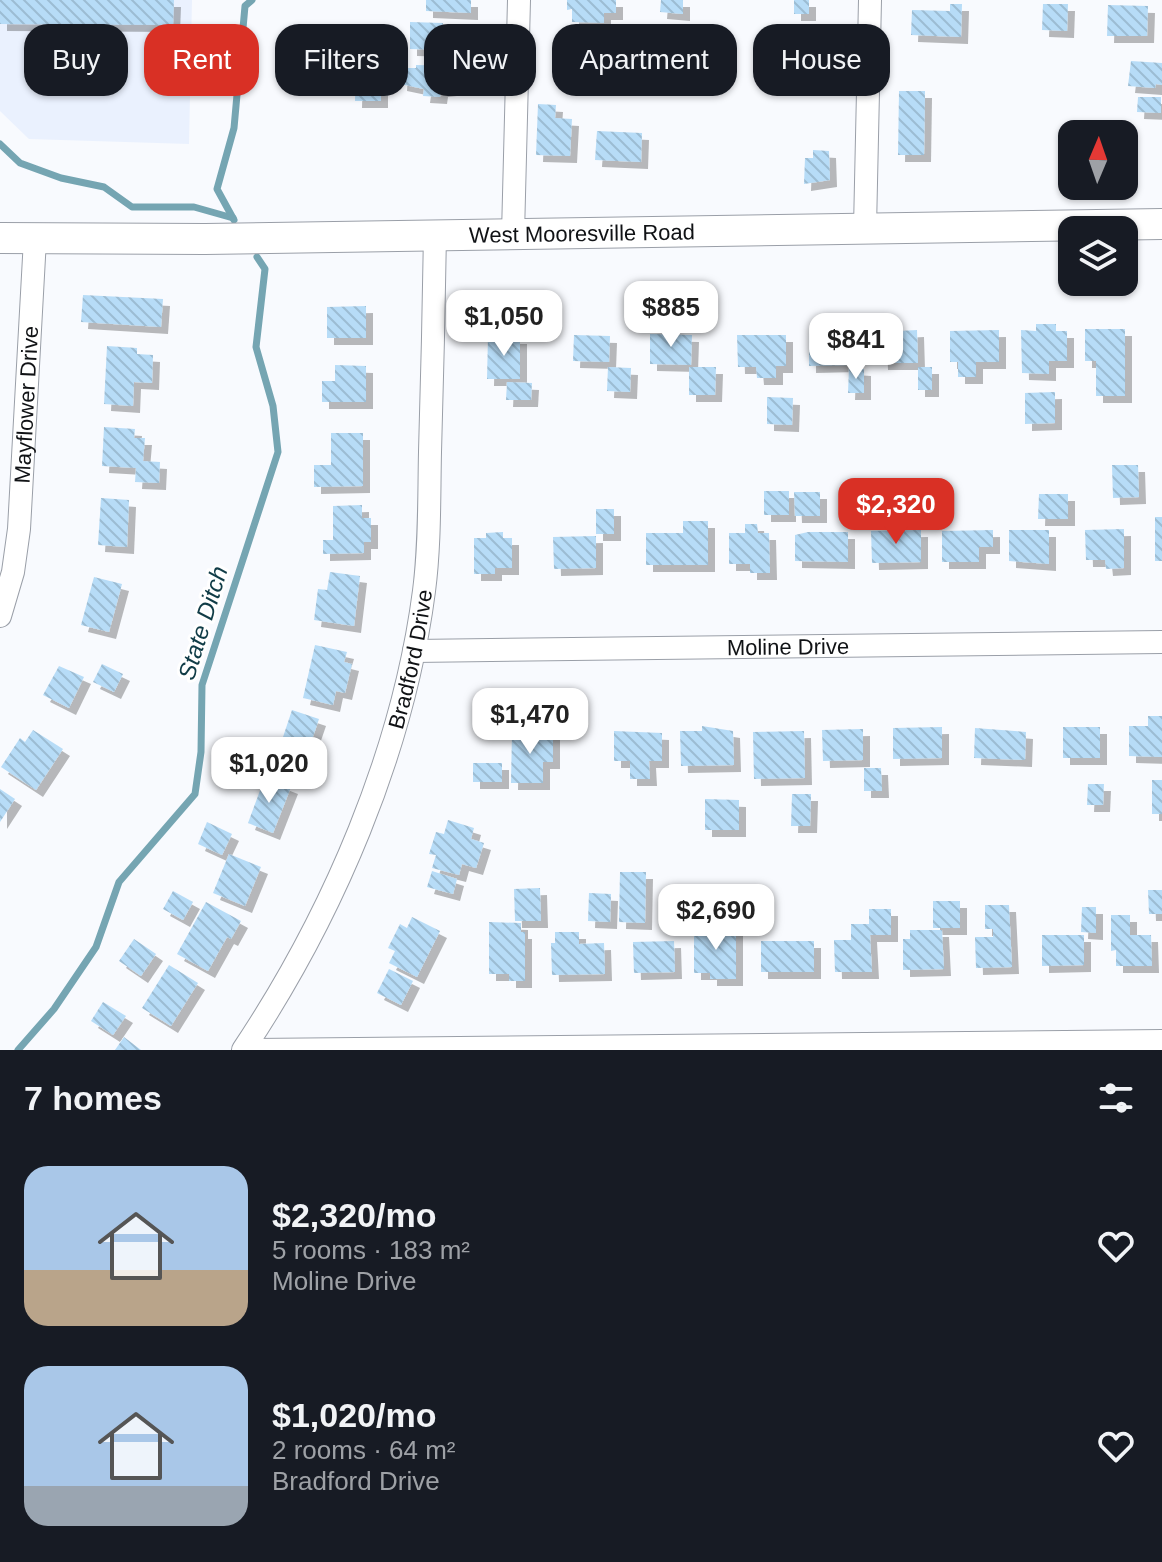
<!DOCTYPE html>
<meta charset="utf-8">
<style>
:root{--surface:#171b24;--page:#20242c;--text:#f1f3f6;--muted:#9ea1a6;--accent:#d93025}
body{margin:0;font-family:Helvetica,sans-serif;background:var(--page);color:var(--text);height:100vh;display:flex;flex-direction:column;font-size:30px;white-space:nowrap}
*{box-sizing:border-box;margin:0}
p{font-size:26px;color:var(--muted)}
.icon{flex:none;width:44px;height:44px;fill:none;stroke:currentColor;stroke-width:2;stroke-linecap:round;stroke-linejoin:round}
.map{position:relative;height:1050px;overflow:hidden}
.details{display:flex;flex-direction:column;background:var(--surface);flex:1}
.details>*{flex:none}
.top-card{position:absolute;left:24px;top:24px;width:1114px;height:72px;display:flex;gap:16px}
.needle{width:52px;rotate:2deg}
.controls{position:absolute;left:1058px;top:120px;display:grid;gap:16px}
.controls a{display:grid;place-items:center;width:80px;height:80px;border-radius:16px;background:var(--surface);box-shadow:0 2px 6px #0004;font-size:40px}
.price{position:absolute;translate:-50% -68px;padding:0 18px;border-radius:16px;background:#fff;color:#222;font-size:26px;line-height:52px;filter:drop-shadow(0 2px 4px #0008)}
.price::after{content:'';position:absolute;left:50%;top:48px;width:24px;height:18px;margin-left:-12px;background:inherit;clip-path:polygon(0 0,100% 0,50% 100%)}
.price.on{background:var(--accent);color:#fff}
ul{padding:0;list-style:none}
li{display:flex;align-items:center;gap:24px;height:200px;padding:0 24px}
li span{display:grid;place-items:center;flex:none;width:224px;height:160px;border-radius:24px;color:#555}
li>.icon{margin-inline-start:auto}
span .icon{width:96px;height:96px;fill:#fffc;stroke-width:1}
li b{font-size:34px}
h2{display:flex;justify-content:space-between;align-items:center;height:96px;padding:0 24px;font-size:34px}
.pill{padding:0 28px;border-radius:24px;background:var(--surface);box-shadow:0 2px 6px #0004;font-size:28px;line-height:72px}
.pill.on{background:var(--accent);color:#fff}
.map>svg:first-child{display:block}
</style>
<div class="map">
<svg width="1162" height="1050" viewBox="0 0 1162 1050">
<defs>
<pattern id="building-back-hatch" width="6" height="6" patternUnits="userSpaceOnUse" patternTransform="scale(2)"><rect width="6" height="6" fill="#b7dcf7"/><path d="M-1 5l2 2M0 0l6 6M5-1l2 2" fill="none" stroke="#9cbcd3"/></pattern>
<filter id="shadow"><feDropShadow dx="7" dy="7" stdDeviation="0" flood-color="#0004"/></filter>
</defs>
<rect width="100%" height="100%" fill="#f8fafe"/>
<polygon fill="#eaf1fe" points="0,0 192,0 189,144 29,139 0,111"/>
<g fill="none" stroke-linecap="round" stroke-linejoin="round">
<g stroke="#75a5b2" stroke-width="7">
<polyline points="0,144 20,163 61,178 104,187 132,207 194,207 233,218"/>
<polyline points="234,220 217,189 234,128 245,6 252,0"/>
<polyline points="18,1050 54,1009 96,947 119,882 195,794 201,752 202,685 278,452 273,406 256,347 265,269 257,257"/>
</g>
</g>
<g fill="url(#building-back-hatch)" filter="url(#shadow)">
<polygon points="0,0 174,0 173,25 0,24"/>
<polygon points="426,0 471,0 471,13 426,11"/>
<polygon points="567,0 616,0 616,13 604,13 604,23 572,22 572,9 567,10"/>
<polygon points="661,0 683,0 683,14 660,12"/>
<rect x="794" y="0" width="15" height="14"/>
<polygon points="950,4 962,4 961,37 911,35 912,10 950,11"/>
<polygon points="1043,4 1068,4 1067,31 1042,30"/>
<polygon points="1108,5 1148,6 1147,36 1107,36"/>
<polygon points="410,22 443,23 442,50 410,49"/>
<polygon points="800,48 824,48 824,74 800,73"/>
<polygon points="554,61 597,62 596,80 554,79"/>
<polygon points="1131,61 1162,63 1162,85 1156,84 1155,88 1128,86"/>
<polygon points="416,65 455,66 455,70 477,72 477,86 441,90 440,97 423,96 424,89 400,84 401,68 416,68"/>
<polygon points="356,67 381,68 381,101 355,101"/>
<polygon points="899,91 925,91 924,155 898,155"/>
<polygon points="1138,97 1161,97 1161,113 1137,112"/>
<polygon points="538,104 556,105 555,118 572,119 570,156 536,155"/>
<polygon points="597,131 642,133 641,162 595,160"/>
<polygon points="813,150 829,151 830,180 804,184 805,158 813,158"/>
<polygon points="83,295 163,299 161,327 81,322"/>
<polygon points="366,306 366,338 327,338 327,307"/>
<polygon points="1036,324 1056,324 1056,331 1067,331 1067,361 1049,361 1049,374 1022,373 1021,330 1036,331"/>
<polygon points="1085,329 1125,329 1125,396 1096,396 1096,361 1085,361"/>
<polygon points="917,330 918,363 881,363 880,332"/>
<polygon points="999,330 999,362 976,362 976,377 958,377 958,362 950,362 950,331"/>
<polygon points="650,334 692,335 691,365 650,364"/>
<polygon points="809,334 849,334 850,365 809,366"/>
<polygon points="574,335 610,336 609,362 573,361"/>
<polygon points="737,335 786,335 786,366 776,366 776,378 757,378 756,367 738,367"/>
<polygon points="488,337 520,337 520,379 487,379"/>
<polygon points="107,346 137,348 137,354 153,355 152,383 134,382 133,406 104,404"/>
<polygon points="335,365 366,366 366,402 322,402 322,381 335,381"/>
<polygon points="608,367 631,368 630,392 607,391"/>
<polygon points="689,367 716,367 715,395 689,395"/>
<rect x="918" y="367" width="14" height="23"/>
<polygon points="849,368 864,369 864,393 848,393"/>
<polygon points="507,382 532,383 531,400 506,400"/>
<polygon points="1055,392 1055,423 1025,424 1025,393"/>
<polygon points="767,397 793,398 792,425 767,424"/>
<polygon points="104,427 135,429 134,438 145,438 143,461 160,462 159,483 135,482 136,468 102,466"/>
<polygon points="331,433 363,433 363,486 314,487 314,465 331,465"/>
<polygon points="1112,465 1138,465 1139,497 1113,498"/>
<polygon points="895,488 929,489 929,512 894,511"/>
<rect x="764" y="491" width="25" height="24"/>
<polygon points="794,492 820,492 820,516 795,516"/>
<polygon points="1039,494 1068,494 1068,519 1038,519"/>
<polygon points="101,498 129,500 127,547 98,545"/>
<polygon points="362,505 362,518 371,518 371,542 364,542 364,553 323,554 323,540 333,540 333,506"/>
<rect x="596" y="509" width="18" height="25"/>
<rect x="1155" y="517" width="7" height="44"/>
<polygon points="683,521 708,521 708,565 646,565 646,533 683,533"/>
<polygon points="745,524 757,524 758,533 769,533 770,573 750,573 750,564 729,564 729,533 745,533"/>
<polygon points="1124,529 1124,568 1106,569 1105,560 1086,560 1085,530"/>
<polygon points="921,530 921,562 872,563 871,531"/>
<polygon points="993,530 993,547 979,547 979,562 942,562 942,531"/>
<polygon points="1009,530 1049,530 1049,564 1009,561"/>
<polygon points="503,532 503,538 512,538 512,568 495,568 495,574 474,574 474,538 486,538 486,533"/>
<polygon points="808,532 848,532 848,562 795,561 795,535"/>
<polygon points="596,536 596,568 554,569 553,537"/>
<polygon points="330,572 360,576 354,626 314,620 318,589 327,590"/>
<polygon points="94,577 122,584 109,632 81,625"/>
<polygon points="315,645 347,652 344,662 352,664 345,693 336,691 333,705 303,698"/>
<polygon points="102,664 123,674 114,692 93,682"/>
<polygon points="59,666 84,677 69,708 43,695"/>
<polygon points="292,710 319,719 307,754 280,746"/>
<polygon points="1148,716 1162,716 1162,757 1129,756 1129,726 1148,726"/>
<polygon points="702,726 733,731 734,765 681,766 680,731 702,731"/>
<polygon points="942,727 942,758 893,759 893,728"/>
<rect x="1063" y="727" width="37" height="31"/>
<polygon points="975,728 1026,732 1025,760 974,758"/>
<polygon points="863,729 863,760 823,761 822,730"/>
<polygon points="33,730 63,749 36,790 1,767 20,738 25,742"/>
<polygon points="614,731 662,733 662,761 649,761 650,779 630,779 630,761 614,761"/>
<polygon points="804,731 805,778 754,779 753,732"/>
<polygon points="512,732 553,733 553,762 543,762 543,783 511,783"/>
<rect x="473" y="763" width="29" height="19"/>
<polygon points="864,768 881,768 882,791 864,791"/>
<polygon points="265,777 291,787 273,833 248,823"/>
<rect x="1152" y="780" width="10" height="34"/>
<polygon points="1088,784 1104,784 1103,805 1087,805"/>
<polygon points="0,789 15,799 0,822"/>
<polygon points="792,794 811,794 810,826 791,826"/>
<polygon points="705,799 739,800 739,830 705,830"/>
<polygon points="448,820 474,828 471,839 484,843 476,868 462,864 459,875 432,868 436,855 429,854 436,832 444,834"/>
<polygon points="207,822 232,834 222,855 198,844"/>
<polygon points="229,854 261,867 245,906 213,893"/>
<polygon points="432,871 457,879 453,894 427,887"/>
<polygon points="620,872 646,872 645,923 619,922"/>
<polygon points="540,888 541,921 515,921 514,889"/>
<polygon points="1148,890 1162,890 1162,914 1149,914"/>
<polygon points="173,891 193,902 183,920 163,909"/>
<polygon points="589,893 611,894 610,922 588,921"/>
<rect x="732" y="893" width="20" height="25"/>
<rect x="933" y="901" width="27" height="27"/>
<polygon points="206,902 241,921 231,939 227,937 208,971 177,954"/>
<polygon points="985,905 1009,905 1012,967 976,968 975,937 993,937 993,929 985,929"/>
<polygon points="1082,907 1096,907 1096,933 1081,932"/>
<polygon points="869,909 891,909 891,935 870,935 872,972 835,972 834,940 851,940 851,924 869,924"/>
<polygon points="1111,915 1130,915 1130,935 1151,935 1152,966 1116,966 1116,950 1111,951"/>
<polygon points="412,917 440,931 417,977 389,963 395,951 388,948 400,924 407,928"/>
<polygon points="489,922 521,923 521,932 525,932 525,981 509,981 509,974 489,974"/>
<polygon points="694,928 736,928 736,979 710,979 710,973 694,973"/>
<polygon points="910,930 942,930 944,969 903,970 903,939 910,939"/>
<polygon points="555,932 579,932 579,944 604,943 605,974 552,975 551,943 555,943"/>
<polygon points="1042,935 1084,935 1084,965 1042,966"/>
<polygon points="134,939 156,954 141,976 119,961"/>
<polygon points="674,941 675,972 634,973 633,942"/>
<rect x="761" y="941" width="53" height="31"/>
<polygon points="169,965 198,983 171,1026 142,1008"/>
<polygon points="389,969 413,981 401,1005 377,993"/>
<polygon points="103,1002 126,1016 113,1035 91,1021"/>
<polygon points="124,1037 141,1050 115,1050"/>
</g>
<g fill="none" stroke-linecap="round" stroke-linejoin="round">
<g stroke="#9a9fa8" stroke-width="24">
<g id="minor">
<polyline points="865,228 870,0"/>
<polyline points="513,234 519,0"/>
<path id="s1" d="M 0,616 L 13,572 L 19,529 L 35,239"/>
<path id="s2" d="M 414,651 L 1162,642"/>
<path id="s3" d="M 243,1050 C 333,915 403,752 424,591 C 430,545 429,498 430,452 C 432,379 434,307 435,234"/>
<polyline points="244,1050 1162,1041"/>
</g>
</g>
<g stroke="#9a9fa8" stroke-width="32">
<g id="secondary">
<path id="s4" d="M 0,238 L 205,239 L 1162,224"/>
</g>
</g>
<use href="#minor" stroke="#fff" stroke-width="22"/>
<use href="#secondary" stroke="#fff" stroke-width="30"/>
</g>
<g text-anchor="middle" stroke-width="6" stroke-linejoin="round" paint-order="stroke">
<g font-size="22" fill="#101215" stroke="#fff">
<text dy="8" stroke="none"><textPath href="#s4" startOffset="582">West Mooresville Road</textPath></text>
<text dy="8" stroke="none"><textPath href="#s1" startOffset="214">Mayflower Drive</textPath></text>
<text dy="8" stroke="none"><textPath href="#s2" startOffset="374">Moline Drive</textPath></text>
<text dy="8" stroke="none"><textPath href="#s3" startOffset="428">Bradford Drive</textPath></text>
</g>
<g font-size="24" font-style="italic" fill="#103c47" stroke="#fff">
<text transform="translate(203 623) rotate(-73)" y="8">State Ditch</text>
</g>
</g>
</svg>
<div class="controls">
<a><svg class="needle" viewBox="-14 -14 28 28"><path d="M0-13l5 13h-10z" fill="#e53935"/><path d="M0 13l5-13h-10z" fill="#9ea1a6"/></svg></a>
<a><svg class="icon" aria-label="layers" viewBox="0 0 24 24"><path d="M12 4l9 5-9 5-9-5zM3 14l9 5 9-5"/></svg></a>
</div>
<b class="price" style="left:671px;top:349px">$885</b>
<b class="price" style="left:504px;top:358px">$1,050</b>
<b class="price" style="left:856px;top:381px">$841</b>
<b class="price on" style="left:896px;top:546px">$2,320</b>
<b class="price" style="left:530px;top:756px">$1,470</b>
<b class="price" style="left:269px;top:805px">$1,020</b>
<b class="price" style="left:716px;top:952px">$2,690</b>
<div class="top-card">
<a class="pill">Buy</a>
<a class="pill on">Rent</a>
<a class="pill">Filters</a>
<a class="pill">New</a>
<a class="pill">Apartment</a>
<a class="pill">House</a>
</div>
</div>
<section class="details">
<h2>7 homes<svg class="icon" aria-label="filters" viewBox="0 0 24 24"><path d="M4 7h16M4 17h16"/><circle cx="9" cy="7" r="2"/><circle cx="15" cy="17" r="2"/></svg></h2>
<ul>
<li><span style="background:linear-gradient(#a9c7e8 65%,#b9a48a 0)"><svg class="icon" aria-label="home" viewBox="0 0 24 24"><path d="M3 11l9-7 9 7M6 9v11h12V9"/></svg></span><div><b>$2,320/mo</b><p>5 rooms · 183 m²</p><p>Moline Drive</p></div><svg class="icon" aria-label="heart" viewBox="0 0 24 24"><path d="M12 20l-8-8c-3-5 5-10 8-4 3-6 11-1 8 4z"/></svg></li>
<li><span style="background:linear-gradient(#a9c7e8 75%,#9aa5b1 0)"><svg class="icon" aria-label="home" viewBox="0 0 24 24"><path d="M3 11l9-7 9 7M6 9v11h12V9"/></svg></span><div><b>$1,020/mo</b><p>2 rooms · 64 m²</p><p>Bradford Drive</p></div><svg class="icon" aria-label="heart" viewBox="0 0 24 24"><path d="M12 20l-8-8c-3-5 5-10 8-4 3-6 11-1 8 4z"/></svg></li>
</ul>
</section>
